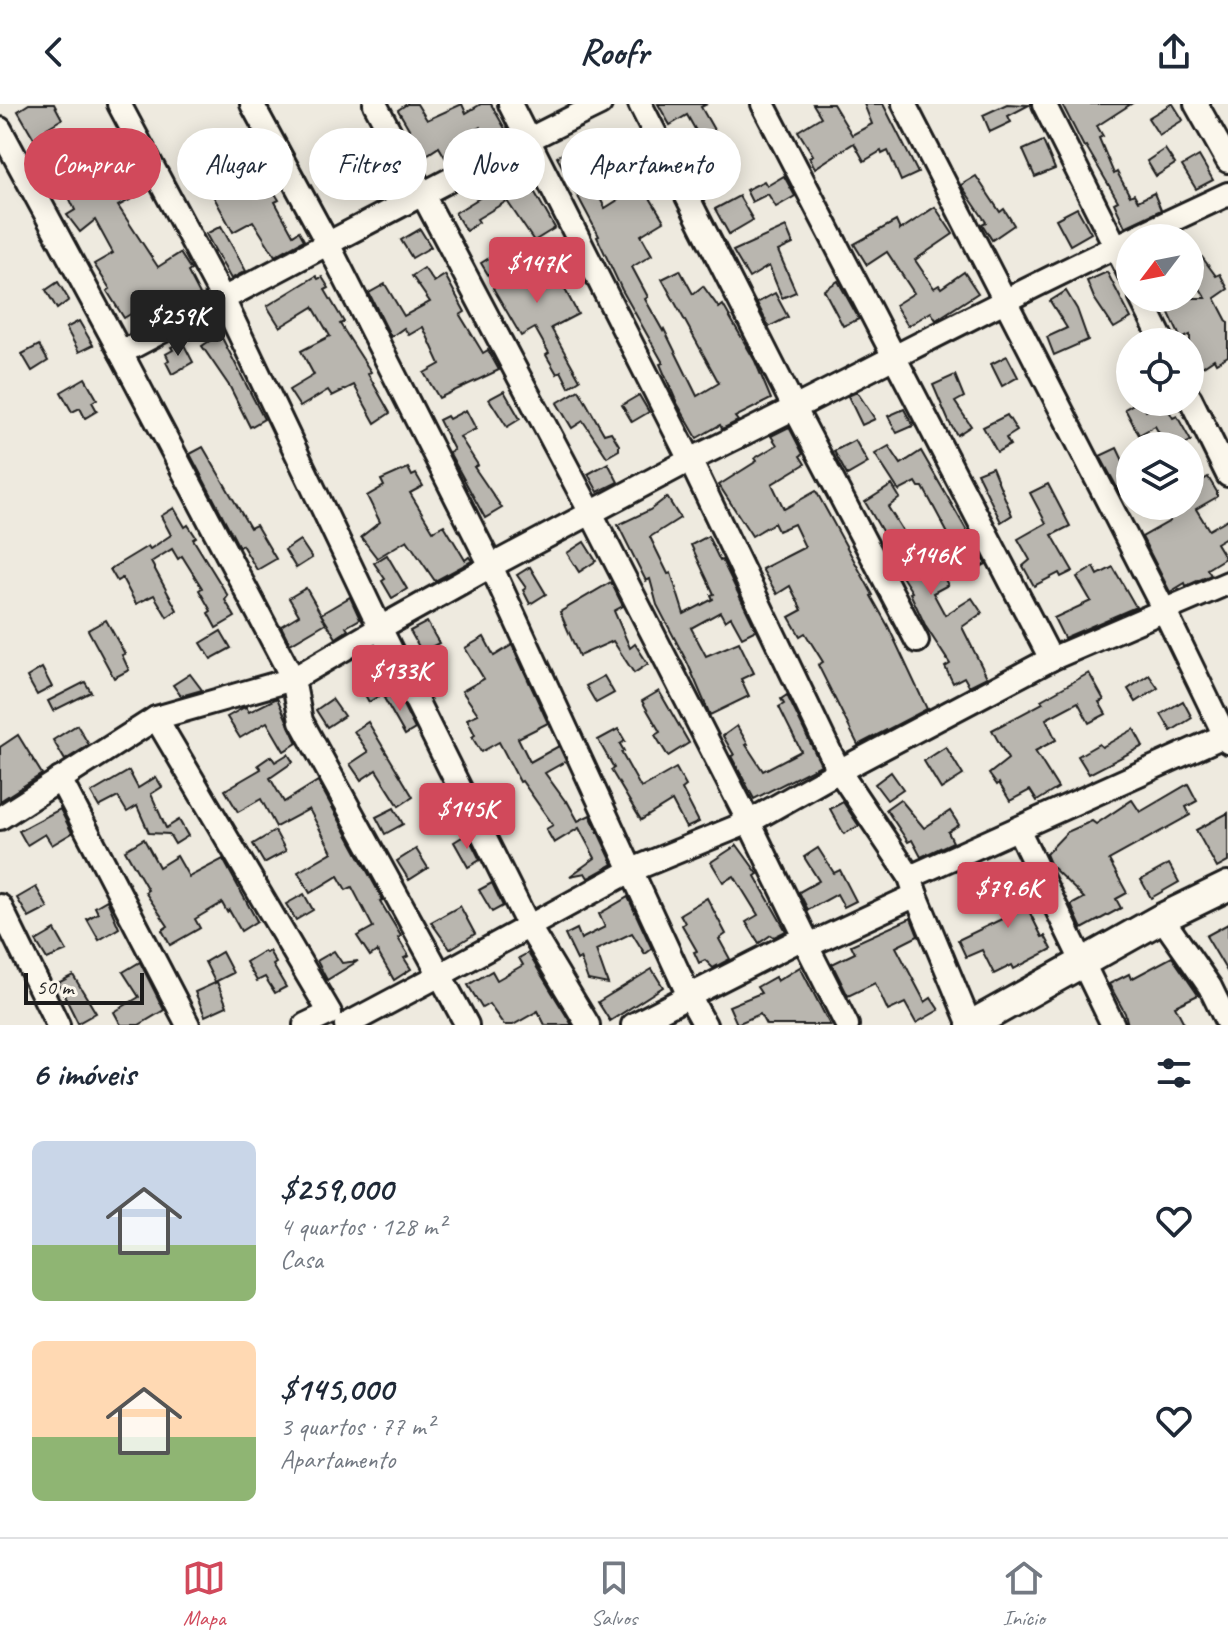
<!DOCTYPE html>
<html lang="pt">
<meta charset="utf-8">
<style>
:root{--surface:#fff;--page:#f2f2f3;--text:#1f2937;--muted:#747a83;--line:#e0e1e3;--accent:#d1495b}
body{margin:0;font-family:Caveat,sans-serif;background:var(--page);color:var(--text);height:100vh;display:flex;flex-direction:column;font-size:30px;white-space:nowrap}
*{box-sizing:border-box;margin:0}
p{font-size:26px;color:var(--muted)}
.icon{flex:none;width:44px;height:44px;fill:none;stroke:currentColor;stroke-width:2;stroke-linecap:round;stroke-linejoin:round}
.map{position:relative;height:921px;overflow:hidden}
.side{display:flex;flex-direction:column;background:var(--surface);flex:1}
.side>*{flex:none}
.guide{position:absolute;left:24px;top:24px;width:800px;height:72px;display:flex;gap:16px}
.needle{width:52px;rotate:238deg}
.buttons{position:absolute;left:1116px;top:120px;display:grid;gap:16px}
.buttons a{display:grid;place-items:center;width:88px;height:88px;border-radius:50%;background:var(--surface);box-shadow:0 4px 20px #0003;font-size:40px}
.scale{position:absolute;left:24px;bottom:20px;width:120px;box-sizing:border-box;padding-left:8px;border:4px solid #1c1c1c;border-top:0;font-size:22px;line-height:28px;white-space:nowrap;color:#1c1c1c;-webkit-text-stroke:6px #fbf7ec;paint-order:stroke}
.price{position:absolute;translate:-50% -68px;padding:0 18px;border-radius:8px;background:var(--accent);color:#fff;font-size:26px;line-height:52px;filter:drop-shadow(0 2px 4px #0008)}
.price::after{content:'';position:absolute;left:50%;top:48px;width:24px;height:18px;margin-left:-12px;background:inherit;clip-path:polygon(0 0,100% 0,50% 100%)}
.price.on{background:#222;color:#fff}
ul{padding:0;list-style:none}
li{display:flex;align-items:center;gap:24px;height:200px;padding:0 32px}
li span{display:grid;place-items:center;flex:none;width:224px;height:160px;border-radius:12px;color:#555}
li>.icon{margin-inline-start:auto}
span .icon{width:96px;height:96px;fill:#fffc;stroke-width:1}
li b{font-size:34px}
h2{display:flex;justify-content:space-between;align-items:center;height:96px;padding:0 32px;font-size:34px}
.pill{padding:0 28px;border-radius:36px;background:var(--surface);box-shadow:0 4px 20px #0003;font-size:28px;line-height:72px}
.pill.on{background:var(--accent);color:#fff}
header{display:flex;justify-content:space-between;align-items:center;height:104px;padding:0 32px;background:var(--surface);font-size:36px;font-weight:800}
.dock{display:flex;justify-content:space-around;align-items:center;height:112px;border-top:2px solid var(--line);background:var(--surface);font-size:22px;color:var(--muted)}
.dock a{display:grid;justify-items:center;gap:4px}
.dock .on{color:var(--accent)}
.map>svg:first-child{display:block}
</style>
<header><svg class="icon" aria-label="back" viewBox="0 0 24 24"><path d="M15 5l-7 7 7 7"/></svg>Roofr<svg class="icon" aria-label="share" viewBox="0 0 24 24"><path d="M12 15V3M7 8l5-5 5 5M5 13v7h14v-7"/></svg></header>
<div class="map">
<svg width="1228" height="921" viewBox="0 0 1228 921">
<rect width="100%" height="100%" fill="#eeeadf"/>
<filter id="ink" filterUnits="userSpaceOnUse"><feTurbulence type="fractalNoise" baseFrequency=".0125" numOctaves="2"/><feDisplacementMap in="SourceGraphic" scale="16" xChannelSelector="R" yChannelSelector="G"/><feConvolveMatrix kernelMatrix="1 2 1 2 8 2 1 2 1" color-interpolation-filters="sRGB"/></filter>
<g filter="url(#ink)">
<g fill="#b9b6af" stroke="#1c1c1c" stroke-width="2">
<polygon points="29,0 54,0 62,15 47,24 58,44 44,52 18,7"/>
<polygon points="407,0 417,0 427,16 462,0 466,9 481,0 491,0 508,30 489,40 480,23 451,39 461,54 449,60 439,43 425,52 398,6"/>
<polygon points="658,0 707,0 701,3 718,33 704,41 687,11 670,21"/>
<polygon points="813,0 833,0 852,31 872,20 864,0 883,0 918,69 901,77 888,47 882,50 881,47 864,57 854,39 815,64 809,53 813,51 798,27 821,13"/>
<polygon points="1007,0 1029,1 1008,12 1011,18 990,28 983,11"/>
<polygon points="1062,0 1131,0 1097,22 1103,32 1099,34 1114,70 1117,68 1130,92 1134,90 1138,97 1154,89 1161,106 1125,123 1114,99 1118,97 1086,42 1084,43"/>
<polygon points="1171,0 1173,0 1183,16 1159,31 1148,14"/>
<polygon points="604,32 619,53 616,54 620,62 591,77 605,104 637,84 642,93 647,89 664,117 641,131 652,151 632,163 648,193 645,195 663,227 664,225 697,292 719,279 662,175 680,166 693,190 703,182 719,204 723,201 755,257 771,295 735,313 738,317 722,325 720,321 697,334 677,299 660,260 663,259 622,186 597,133 599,132 557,53 573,43 575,47"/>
<polygon points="1043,37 1055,65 1035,73 1023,46"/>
<polygon points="250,41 259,58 246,66 258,88 270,81 279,96 275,98 293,131 299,127 304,136 275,152 253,117 233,128 206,79 236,64 229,52"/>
<polygon points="122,42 149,86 118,102 158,163 180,149 191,166 188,168 200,191 143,222 136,207 124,214 107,187 110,185 94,160 113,149 95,116 80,128 67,111 75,106 60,74"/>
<polygon points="1165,45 1175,60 1156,72 1147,57"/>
<polygon points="1199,52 1213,76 1196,85 1182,62"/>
<polygon points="520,69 534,87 555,124 534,137 507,97 477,115 479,118 466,127 455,109"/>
<polygon points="784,72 795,92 776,103 768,90 752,98 746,86 764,77 767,82"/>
<polygon points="976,72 1000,108 1004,105 1014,121 992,136 982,120 986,118 961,81"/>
<polygon points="739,92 753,116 729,130 715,105"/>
<polygon points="935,103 953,130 915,156 934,184 939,181 941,184 964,168 978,189 936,216 931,208 908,222 895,201 914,189 887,148 867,161 854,140 896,117 900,126"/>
<polygon points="1077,104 1091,129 1070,141 1056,115"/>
<polygon points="221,122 246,167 231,175 206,130"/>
<polygon points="786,123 793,140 778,147 796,188 782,194 769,162 749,174 733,147"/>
<polygon points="420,125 431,143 412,154 401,136"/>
<polygon points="499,148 516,175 539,161 542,166 566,152 575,167 560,176 578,210 551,224 580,276 569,283 561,267 557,270 546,251 549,249 535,224 521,232 493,184 495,182 481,159"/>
<polygon points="1202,153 1216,172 1220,170 1228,185 1215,194 1228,219 1228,252 1216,259 1214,255 1190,271 1190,231 1181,235 1162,194 1206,194 1190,169 1190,161"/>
<polygon points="424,164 434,178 445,171 465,208 460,211 483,249 488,246 499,266 439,294 424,269 440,260 423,223 409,231 404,224 391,233 369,189 385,180 404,212 430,198 412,172"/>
<polygon points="1107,168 1131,214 1114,224 1094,194 1087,177"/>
<polygon points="316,172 318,175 322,173 329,184 325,186 344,218 340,220 371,268 368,270 390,309 375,319 354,281 332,292 328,286 300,303 289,286 314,271 301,247 330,232 313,203 280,223 267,202"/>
<polygon points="838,177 859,215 843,222 824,186"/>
<polygon points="58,178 69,196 57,205 46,186"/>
<polygon points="1066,187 1077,205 1088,236 1054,251 1047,233 1067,224 1050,197"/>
<polygon points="775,189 788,213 769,223 757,199"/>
<polygon points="79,217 93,241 79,248 66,224"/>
<polygon points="220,230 264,315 250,323 230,283 202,242"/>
<polygon points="182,237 193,258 172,270 166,258 169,256 166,250 173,246 171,243"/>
<polygon points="39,241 48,257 32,267 22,250"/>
<polygon points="1007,252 1018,273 1002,282 991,260"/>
<polygon points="955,271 964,293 955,298 971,322 957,331 949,318 933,281"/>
<polygon points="85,274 97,295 92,298 97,307 85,314 80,304 72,308 61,288"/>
<polygon points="579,286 604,330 611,328 619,341 619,346 607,353 583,317 572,324 557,299"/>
<polygon points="504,287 520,315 507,323 489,295"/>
<polygon points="857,288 875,315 862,321 848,292"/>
<polygon points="639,291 649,308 632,318 622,301"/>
<polygon points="1137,298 1141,298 1146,307 1164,298 1173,314 1177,312 1191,337 1181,342 1166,342 1155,322 1139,331 1125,305"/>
<polygon points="904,305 913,322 897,329 888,312"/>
<polygon points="466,306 476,325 460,333 478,361 474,363 502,404 485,414 449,348 454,346 439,316 447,312 449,315"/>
<polygon points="1007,311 1017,327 1006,334 1010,341 997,348 983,323"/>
<polygon points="789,323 803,350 800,352 805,360 772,380 784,405 816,387 873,491 871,492 888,522 927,605 858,641 818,561 823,558 805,529 800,532 789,513 802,506 790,482 777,490 762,465 805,443 794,420 778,427 774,419 752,432 719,381 757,357 755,354 777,341 771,332"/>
<polygon points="855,336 868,359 847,371 834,347"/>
<polygon points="889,342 901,360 921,347 986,460 969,469 923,383 919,383 916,378 899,387 875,350"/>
<polygon points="203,343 250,424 256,421 276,455 257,466 242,441 239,443 190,350"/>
<polygon points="1117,344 1125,361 1130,359 1130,384 1120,389 1100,352"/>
<polygon points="1190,350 1203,376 1208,373 1217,388 1217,393 1196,405 1209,426 1228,415 1228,432 1216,439 1225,454 1207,465 1211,471 1186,482 1185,479 1170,488 1142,433 1170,417 1163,402 1190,402"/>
<polygon points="608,359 618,378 598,388 588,370"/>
<polygon points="992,363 1012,411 1001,418 977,369"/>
<polygon points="408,364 412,372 416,370 423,382 410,389 433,427 444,421 465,456 469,453 472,457 435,477 407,436 377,454 361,433 380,418 367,392 384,382 381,376"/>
<polygon points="1048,380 1070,422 1052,431 1073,467 1061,473 1059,469 1034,482 1023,462 1030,456 1018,435 1046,419 1030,389"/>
<polygon points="892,381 900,394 888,403 903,427 898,430 919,463 935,457 948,481 933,489 945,511 972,494 982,509 962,523 987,573 969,582 964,573 953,579 945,563 950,560 926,523 910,489 912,488 890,454 896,451 865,398"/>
<polygon points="667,393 680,414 650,433 668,470 671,469 684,510 713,495 711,491 714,490 691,441 708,432 720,457 722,456 756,526 742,533 731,513 725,517 720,508 691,524 706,552 739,538 754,569 741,575 749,592 710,611 688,560 657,501 650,475 646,477 618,421 650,406"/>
<polygon points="174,404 185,423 188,421 196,433 193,435 228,492 225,496 235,513 216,524 208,509 211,507 199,486 202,484 182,452 178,455 172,445 151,458 177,506 167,513 154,491 136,500 122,474 117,477 110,465 148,442 150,445 171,431 161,412"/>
<polygon points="300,436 312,454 296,464 285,446"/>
<polygon points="584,438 596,457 579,468 567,449"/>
<polygon points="387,451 407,485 392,494 382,477 385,475 374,459"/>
<polygon points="530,463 546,490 530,500 523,486 526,484 517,471"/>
<polygon points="1094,463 1098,471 1113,463 1136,503 1064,534 1054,514 1091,497 1077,473"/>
<polygon points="611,478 623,502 614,507 630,544 635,540 648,560 634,569 613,537 579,552 560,508"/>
<polygon points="306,484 326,519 290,540 281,522 299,511 289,494"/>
<polygon points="350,493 360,515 346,523 348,526 336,534 321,510"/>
<polygon points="106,516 125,550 122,551 129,566 114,574 88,526"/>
<polygon points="427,518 439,539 422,548 410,527"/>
<polygon points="221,527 231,544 211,555 201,539"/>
<polygon points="484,533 494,552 512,541 548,619 518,634 530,658 559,642 566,657 545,669 566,698 567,697 578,717 590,711 613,760 588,774 585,769 570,772 595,754 579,724 554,739 546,725 553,721 522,677 520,678 499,638 481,648 472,633 475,631 467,615 478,610 462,587 484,575 465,544"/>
<polygon points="42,564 52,583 37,591 27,573"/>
<polygon points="1089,569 1104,596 1099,598 1106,610 1089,619 1078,598 1046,615 1056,636 1035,647 1058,684 1037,697 1030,686 1010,697 999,679 997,681 989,670 1008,655 992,626 1043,599 1041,596"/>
<polygon points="190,570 202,586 181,592 173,581"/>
<polygon points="1149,571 1158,584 1136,598 1128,585"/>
<polygon points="378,572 387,587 369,598 360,582"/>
<polygon points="604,572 614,589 596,599 586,582"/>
<polygon points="85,578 91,588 53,607 48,597"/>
<polygon points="396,587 415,625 405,631 384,594"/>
<polygon points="659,587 689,639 668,652 655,631 660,628 642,597"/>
<polygon points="787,591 821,661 754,695 731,652 734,651 723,632 737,622 748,640 746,641 763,667 801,647 779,603 784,600 781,595"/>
<polygon points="277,594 297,639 284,647 267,618 240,634 227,613 243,604 246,603 249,608"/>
<polygon points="332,595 344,612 327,623 316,606"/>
<polygon points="1183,597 1192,614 1171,627 1161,610"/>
<polygon points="368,618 413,693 399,702 376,666 361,676 350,660 368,648 354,627"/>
<polygon points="77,621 89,641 65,656 53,636"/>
<polygon points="618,625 625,637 620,640 624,647 621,648 641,684 676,664 686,682 682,685 699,718 686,724 672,697 641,716 611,666 614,664 598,636"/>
<polygon points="1134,625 1143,642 1089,670 1078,652 1099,640 1102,643"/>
<polygon points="18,631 42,670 0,697 0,643"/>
<polygon points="946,643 963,671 941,685 924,657"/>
<polygon points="288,650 293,658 270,674 284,698 318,677 320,681 383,796 380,797 401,832 398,834 409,852 404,854 411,865 394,876 377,847 370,852 357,832 373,823 352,783 346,786 338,772 310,789 298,768 332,748 309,705 276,723 261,695 238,708 225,686 261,665 258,661 271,652 275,658"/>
<polygon points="129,667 138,684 156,673 162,683 151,690 166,724 179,716 188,732 175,740 169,730 149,729 137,702 127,708 118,693 99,703 91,689"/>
<polygon points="891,668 903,685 887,696 875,680"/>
<polygon points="1188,680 1197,697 1186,703 1190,711 1109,756 1127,789 1116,795 1121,804 1082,825 1071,801 1084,794 1051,762 1046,750 1067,728 1092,717 1096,720 1132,696 1140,708"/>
<polygon points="900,695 924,724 950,707 959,721 948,728 953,738 921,753 912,736 908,738 886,705"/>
<polygon points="843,698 859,722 844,730 830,705"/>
<polygon points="394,704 403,720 385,730 376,713"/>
<polygon points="60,705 72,729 52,741 45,730 27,741 19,727"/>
<polygon points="1228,709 1228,758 1217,764 1196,726"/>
<polygon points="275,727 286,747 264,759 253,740"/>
<polygon points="467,730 480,756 468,763 454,738"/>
<polygon points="144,735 159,763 177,752 189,773 223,755 257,817 241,827 229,806 227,808 222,799 195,815 200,824 170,841 162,826 168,822 145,788 148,786 125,746"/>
<polygon points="737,741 758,770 755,772 786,827 774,833 771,831 759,839 746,818 758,811 734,772 723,778 711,758"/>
<polygon points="818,744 834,769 840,766 856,797 844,803 837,790 808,806 799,788 819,777 804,753"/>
<polygon points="416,745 428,764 409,776 397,757"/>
<polygon points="1169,760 1179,778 1151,794 1141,776"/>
<polygon points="1008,765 1042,833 1045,832 1052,845 1014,865 1012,861 994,870 982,846 966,853 958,836 1006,813 987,776"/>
<polygon points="492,779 503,802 492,808 479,786"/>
<polygon points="36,783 48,804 29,814 17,794"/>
<polygon points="304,790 313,806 296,816 286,800"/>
<polygon points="628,793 652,845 645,850 632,829 596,846 608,880 588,876 580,854 577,856 565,831 577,825 581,835 605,823 599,810"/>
<polygon points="707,794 726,830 719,835 730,855 713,864 705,856 699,859 694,848 697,847 682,821 685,819 680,810"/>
<polygon points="107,796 119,824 99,836 87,815 98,809 95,803"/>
<polygon points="460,802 475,830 450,845 431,818"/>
<polygon points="911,814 918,832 896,843 925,898 931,894 939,906 916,919 905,899 888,907 875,879 848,892 832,860 855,849 851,841"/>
<polygon points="1228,820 1228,869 1206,832"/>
<polygon points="55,826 67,847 47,855 36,837"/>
<polygon points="264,847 266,849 269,847 276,859 273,861 286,883 275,889 265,873 257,877 246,858"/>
<polygon points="334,847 342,859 358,857 327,876 317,857"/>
<polygon points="222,848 233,869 215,878 205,858"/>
<polygon points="528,849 572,921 545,921 538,907 513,921 504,921 489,900 482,904 468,881 492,867 497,876 523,861 519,854"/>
<polygon points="1172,853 1198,891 1175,902 1185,921 1128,921 1125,909 1109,880 1129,870 1131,875"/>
<polygon points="140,858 164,906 139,921 121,921 114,908 139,893 123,868"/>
<polygon points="800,863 830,921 766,921 760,910 737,920 729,902 761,889 757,883 775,873 777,877"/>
<polygon points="652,865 663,883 610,917 598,898"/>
<polygon points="73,871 96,909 78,919 58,879"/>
<polygon points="217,878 227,902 205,912 195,888"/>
</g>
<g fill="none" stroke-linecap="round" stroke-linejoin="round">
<g stroke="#1c1c1c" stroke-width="28">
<g id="minor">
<path d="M 252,0 L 328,140 L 491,462 L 380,524 L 223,195 C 348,129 473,62 600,0"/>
<polyline points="375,0 591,409 749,718 632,766 440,871 467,921"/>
<polyline points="510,0 690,356 491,462 689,892 805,833"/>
<polyline points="640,0 795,305 917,537"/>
<polyline points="763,0 1051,555"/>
<polyline points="904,0 1165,508 1228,638"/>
<polyline points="1044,0 1130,171"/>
<polyline points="1196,0 1228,57"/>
<polyline points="0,25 121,249 223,195 119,0"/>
<polyline points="1134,134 1228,90"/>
<path d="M 1130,136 C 981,205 837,285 690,356 L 839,667 L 1051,555 L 1228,479"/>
<polyline points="1141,194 1163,238"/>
<polyline points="121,249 293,575 301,617 440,871 346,921"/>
<polyline points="1190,294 1228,371"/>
<polyline points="156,614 330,909 305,921"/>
<polyline points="60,675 188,921"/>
<polyline points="0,714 156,614 293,575 380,524 529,823 588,921"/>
<polyline points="1018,725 1113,921"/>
<polyline points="910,773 1228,630"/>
<polyline points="916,791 970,921"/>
<polyline points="0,802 58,921"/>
<polyline points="1162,814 1210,883 1228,920"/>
<polyline points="807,842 916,791 910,773 839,667 749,718 805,833 807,842 847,921"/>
<polyline points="633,921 689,892 705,921"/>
</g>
</g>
<g stroke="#1c1c1c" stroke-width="34">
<polyline id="major" points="971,921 1162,814 1228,782"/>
</g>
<use href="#minor" stroke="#fbf7ec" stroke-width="22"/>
<use href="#major" stroke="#fbf7ec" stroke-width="28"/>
</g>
</g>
</svg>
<div class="buttons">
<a><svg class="needle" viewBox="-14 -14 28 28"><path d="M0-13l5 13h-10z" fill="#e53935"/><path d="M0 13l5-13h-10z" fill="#747a83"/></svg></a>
<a><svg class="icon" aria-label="locate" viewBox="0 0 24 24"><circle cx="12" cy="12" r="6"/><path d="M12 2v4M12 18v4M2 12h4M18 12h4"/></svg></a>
<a><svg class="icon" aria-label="layers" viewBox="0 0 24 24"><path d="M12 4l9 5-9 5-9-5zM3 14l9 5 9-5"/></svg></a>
</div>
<div class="scale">50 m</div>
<b class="price" style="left:537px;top:201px">$147K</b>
<b class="price on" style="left:178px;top:254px">$259K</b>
<b class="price" style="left:931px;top:493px">$146K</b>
<b class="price" style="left:400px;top:609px">$133K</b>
<b class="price" style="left:467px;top:747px">$145K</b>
<b class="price" style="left:1008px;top:826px">$79.6K</b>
<div class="guide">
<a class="pill on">Comprar</a>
<a class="pill">Alugar</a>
<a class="pill">Filtros</a>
<a class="pill">Novo</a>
<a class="pill">Apartamento</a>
</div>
</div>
<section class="side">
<h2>6 imóveis<svg class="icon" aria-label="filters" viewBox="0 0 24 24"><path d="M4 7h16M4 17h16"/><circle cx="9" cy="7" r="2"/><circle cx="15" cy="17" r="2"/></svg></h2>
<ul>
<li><span style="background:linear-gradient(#c9d6e8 65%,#8fb573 0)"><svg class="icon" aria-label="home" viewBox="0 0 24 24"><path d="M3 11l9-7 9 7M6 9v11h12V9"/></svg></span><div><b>$259,000</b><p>4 quartos · 128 m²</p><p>Casa</p></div><svg class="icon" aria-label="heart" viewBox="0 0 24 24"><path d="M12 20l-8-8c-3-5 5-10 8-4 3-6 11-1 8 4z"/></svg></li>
<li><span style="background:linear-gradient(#ffd9b3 60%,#8fb573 0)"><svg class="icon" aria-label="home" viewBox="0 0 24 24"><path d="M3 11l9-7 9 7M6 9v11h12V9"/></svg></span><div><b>$145,000</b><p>3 quartos · 77 m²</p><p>Apartamento</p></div><svg class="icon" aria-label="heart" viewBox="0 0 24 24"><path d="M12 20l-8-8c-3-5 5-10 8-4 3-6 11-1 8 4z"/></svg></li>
</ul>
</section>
<nav class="dock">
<a class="on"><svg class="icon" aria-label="map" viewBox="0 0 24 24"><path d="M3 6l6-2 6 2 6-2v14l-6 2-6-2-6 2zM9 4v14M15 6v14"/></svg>Mapa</a>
<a><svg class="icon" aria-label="saved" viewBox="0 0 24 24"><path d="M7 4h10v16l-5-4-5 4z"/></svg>Salvos</a>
<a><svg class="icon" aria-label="home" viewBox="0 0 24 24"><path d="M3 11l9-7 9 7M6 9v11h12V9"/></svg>Início</a>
</nav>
